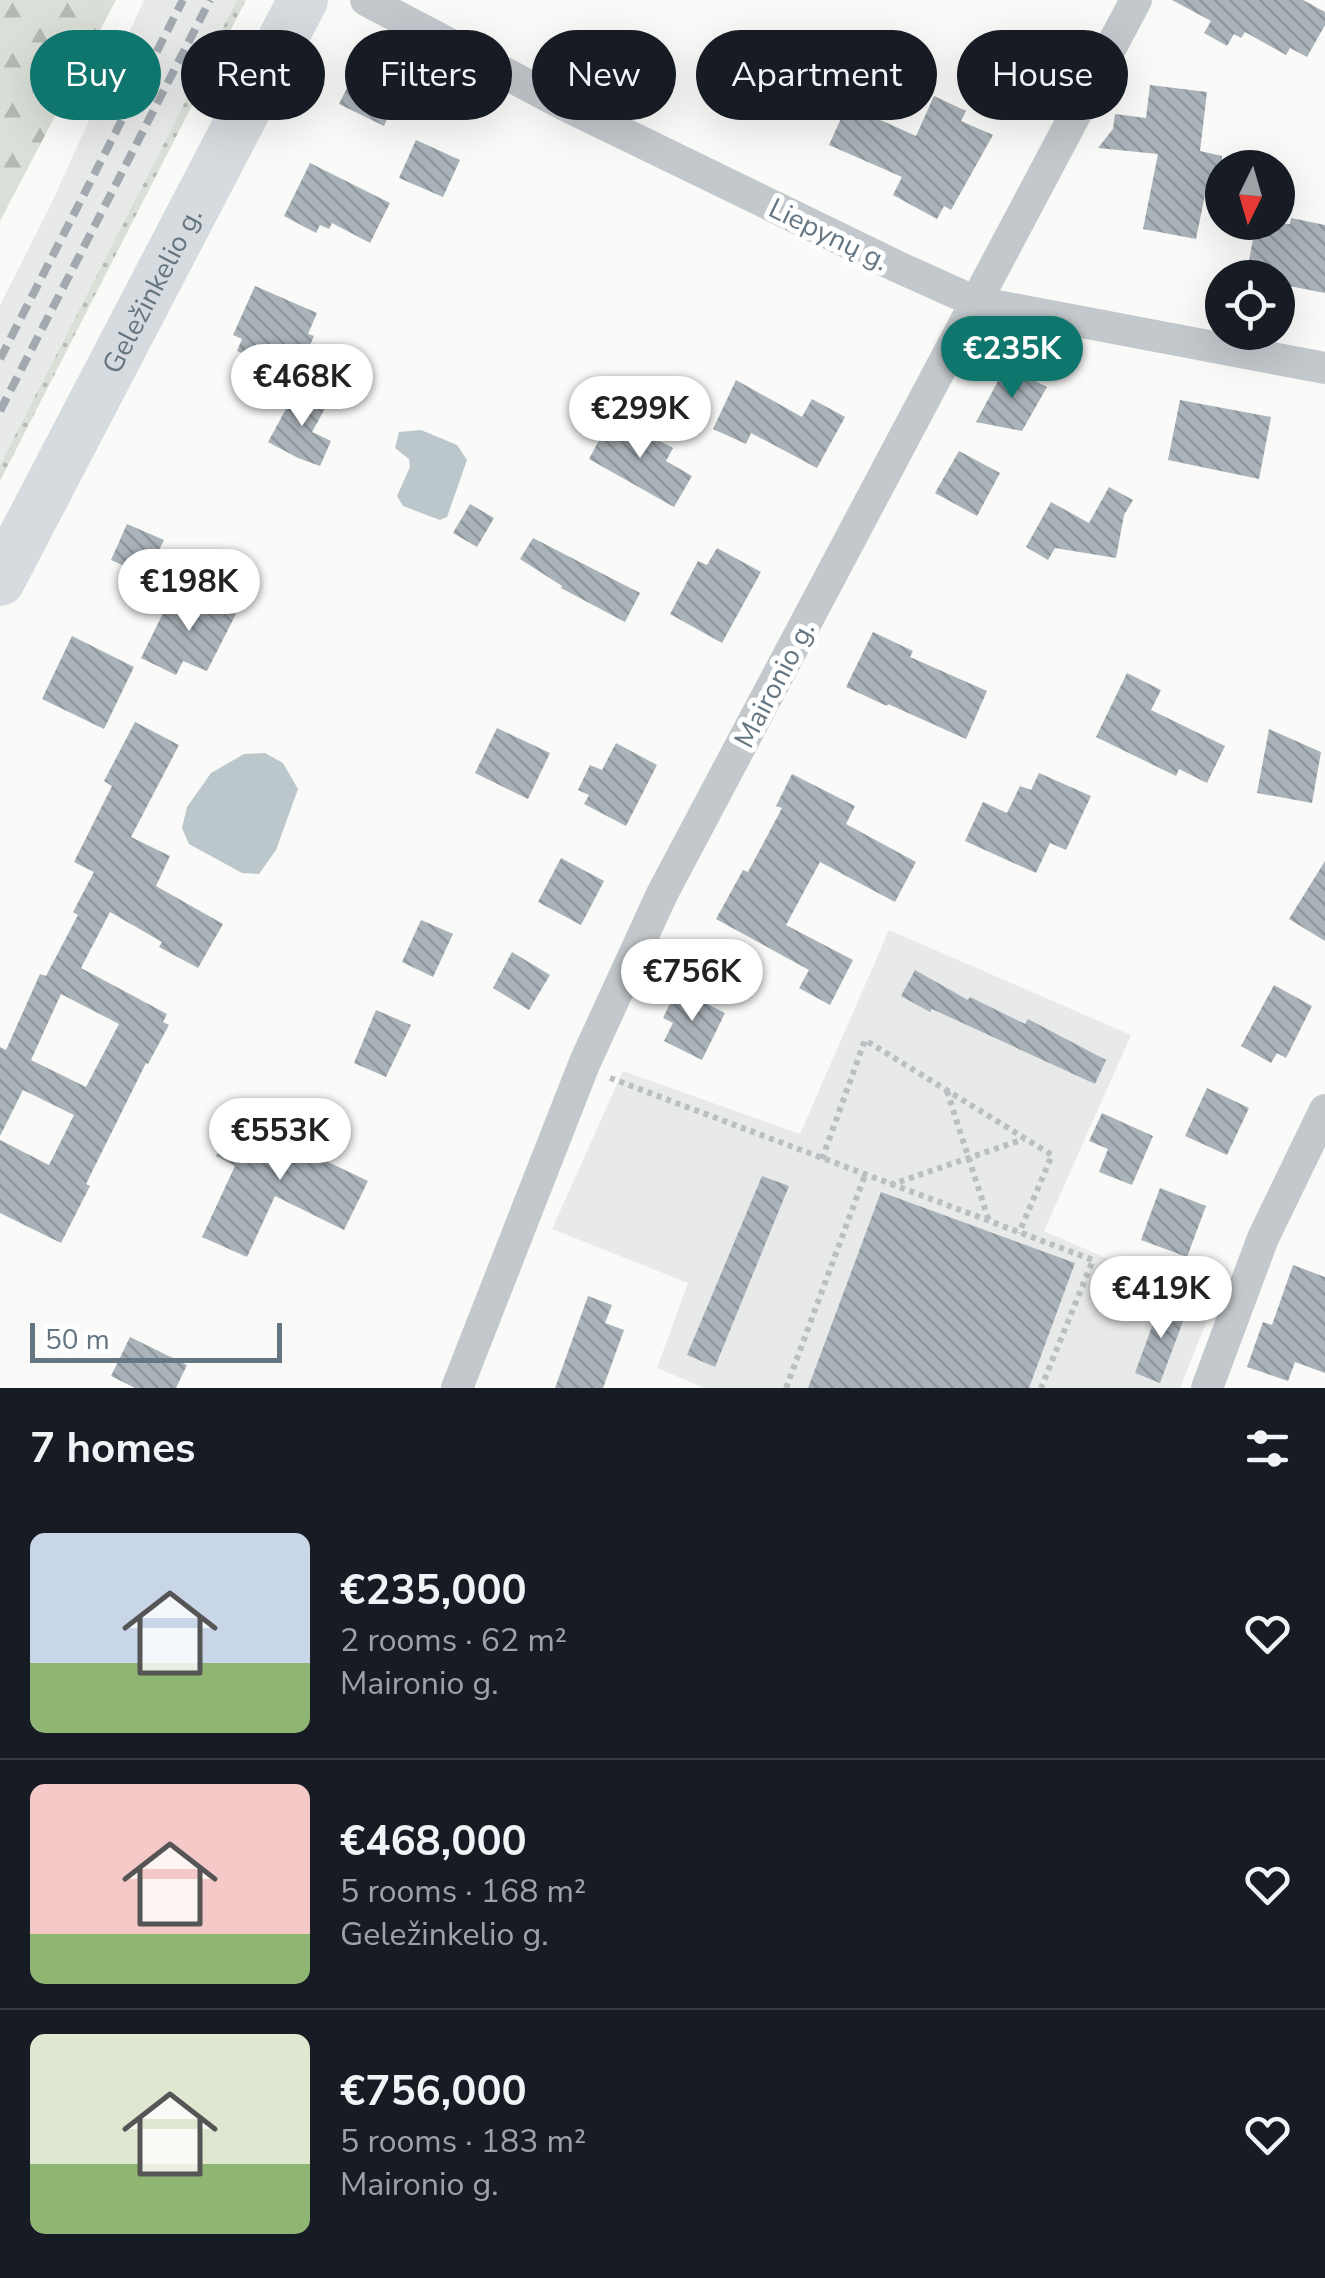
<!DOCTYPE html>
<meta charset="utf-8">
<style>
:root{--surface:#171b24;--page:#20242c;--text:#f1f3f6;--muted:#9ea1a6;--line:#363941;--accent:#0f766e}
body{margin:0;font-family:"Nunito Sans",sans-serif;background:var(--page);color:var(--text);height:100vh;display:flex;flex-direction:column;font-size:38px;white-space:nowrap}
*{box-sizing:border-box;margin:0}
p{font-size:32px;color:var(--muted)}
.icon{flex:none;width:55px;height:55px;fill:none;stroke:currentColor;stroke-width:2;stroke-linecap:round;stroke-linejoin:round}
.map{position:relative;height:1388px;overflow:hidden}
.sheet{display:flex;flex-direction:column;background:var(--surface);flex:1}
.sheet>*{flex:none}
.guide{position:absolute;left:30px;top:30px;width:1265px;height:90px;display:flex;gap:20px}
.needle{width:65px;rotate:185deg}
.fabs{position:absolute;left:1205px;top:150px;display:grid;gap:20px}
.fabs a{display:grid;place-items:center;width:90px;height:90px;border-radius:50%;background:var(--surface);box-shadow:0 10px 40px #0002;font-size:50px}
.scale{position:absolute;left:30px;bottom:25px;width:252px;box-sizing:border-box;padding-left:10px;border:5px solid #657683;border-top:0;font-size:28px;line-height:35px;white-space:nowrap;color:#657683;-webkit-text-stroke:8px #fff;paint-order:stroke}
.price{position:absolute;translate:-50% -85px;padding:0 22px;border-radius:35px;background:#fff;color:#222;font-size:32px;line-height:65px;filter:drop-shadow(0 2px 5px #0008)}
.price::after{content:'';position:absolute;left:50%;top:60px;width:30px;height:22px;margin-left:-15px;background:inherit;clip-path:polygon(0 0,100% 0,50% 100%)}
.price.on{background:var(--accent);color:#fff}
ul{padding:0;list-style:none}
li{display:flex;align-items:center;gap:30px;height:250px;padding:0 30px}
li+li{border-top:2px solid var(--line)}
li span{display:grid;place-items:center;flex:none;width:280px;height:200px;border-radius:15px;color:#555}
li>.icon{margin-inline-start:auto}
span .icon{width:120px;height:120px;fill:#fffc;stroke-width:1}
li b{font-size:42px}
h2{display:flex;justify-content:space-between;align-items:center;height:120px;padding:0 30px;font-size:42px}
.chip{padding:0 35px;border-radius:45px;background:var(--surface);box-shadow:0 10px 40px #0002;font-size:35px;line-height:90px}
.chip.on{background:var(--accent);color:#fff}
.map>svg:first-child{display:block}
</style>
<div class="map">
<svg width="1325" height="1388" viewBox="0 0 1325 1388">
<defs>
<pattern id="grass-dots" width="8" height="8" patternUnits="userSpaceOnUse" patternTransform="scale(2.5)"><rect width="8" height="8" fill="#dadfd7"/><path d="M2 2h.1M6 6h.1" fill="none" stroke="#b4b9b4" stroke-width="1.8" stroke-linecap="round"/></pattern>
<pattern id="forest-firs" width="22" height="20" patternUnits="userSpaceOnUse" patternTransform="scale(2.5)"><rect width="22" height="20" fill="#dadfd7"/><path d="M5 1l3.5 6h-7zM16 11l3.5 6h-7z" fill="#b4b9b4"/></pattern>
<pattern id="building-back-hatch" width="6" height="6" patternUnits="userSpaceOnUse" patternTransform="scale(2.5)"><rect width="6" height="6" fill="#aab3b9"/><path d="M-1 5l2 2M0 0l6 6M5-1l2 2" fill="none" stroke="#8e969c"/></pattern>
</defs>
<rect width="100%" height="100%" fill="#fafaf8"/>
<g fill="#e8e9e9">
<polygon points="144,0 237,0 0,465 0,305 51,204"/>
<polygon points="889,930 1131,1035 1044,1231 1213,1305 1180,1388 705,1388 657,1368 688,1283 552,1229 623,1071 800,1134"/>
</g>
<polygon fill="url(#grass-dots)" points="237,0 246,0 0,481 0,465"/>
<polygon fill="url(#forest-firs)" points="0,0 116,0 0,221"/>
<g fill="#bbc7cb">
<polygon points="421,430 457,445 467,460 447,517 440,520 403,506 397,496 410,467 409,459 395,448 399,432"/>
<polygon points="265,753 283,763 298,789 276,850 259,874 242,873 189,844 182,828 187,807 211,773 244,754"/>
</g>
<g fill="url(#building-back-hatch)" fill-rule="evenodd">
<polygon points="1172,0 1303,0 1325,12 1325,25 1307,57 1290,48 1286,55 1245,32 1241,38 1234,34 1227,46 1204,33 1211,21"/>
<polygon points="361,59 397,76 389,91 398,95 384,126 339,104"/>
<polygon points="1150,85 1207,92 1200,151 1222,156 1222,187 1207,185 1196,239 1143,229 1158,154 1098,148 1113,129 1115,114 1146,118"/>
<polygon points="934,96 966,111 961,121 993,135 951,210 944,206 937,219 893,195 902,177 829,145 847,105 916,136"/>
<polygon points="416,140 460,160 443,197 399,178"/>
<polygon points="310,163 390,203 370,243 332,223 329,229 320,225 316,233 284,216"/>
<polygon points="1291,218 1325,225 1325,293 1279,284 1280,279 1278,278 1247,272 1256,222 1290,224"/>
<polygon points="255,286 317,313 308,334 314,336 296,377 237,351 242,339 233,335"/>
<polygon points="1006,366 1047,387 1022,431 976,422"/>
<polygon points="736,380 802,417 812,399 845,417 817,468 751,433 746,444 713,429"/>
<polygon points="298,387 328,403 312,432 331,441 320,466 298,458 268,442"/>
<polygon points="1180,400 1271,417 1259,479 1168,460"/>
<polygon points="612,416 673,448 666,461 692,476 674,507 589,459"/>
<polygon points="959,451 1000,473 977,516 935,493"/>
<polygon points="1109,487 1133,500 1124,515 1116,558 1055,548 1048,560 1026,547 1051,502 1089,523"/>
<polygon points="470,504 494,518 477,547 453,533"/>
<polygon points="127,524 164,540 147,576 111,560"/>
<polygon points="533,538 640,593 625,622 561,588 562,586 520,559"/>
<polygon points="717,548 761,572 722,643 670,614 698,561 707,565"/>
<polygon points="189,589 236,614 207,671 183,661 176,675 141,658 166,607 177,613"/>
<polygon points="873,632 913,651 910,657 987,691 966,739 888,704 887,706 846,687"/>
<polygon points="72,636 134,667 104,729 42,699"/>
<polygon points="1127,673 1161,690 1151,710 1225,746 1207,783 1179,769 1176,776 1096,737"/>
<path d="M 135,722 L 179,745 L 131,837 L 170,856 L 156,886 L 223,924 L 198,968 L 159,947 L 162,942 L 110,912 L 81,968 L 167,1014 L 163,1022 L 169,1025 L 148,1064 L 146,1063 L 86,1184 L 90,1186 L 61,1243 L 0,1213 L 0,1140 L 49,1165 L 74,1115 L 23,1090 L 0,1136 L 0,1047 L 6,1050 L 40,974 L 46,976 L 78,915 L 73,912 L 94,872 L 74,862 L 112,786 L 104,781 ZM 61,994 L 119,1024 L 86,1087 L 31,1060 Z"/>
<polygon points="497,728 550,753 528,799 475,773"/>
<polygon points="1269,729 1321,752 1312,803 1257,793"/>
<polygon points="616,743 657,765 626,826 584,804 589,795 578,790 590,765 602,770"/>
<polygon points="1039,773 1091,796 1066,850 1050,843 1036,873 965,841 983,802 1007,813 1020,786 1031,790"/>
<polygon points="792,774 855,806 846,824 916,862 895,902 820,862 786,925 853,960 830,1005 799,988 809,970 716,919 743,870 748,872 782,808 776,806"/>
<polygon points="561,858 604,881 581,925 538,902"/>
<polygon points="1325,861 1325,941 1289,919"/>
<polygon points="421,920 453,934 433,977 402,962"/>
<polygon points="512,952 550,975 529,1010 493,988"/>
<polygon points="915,970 968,1000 970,997 1025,1024 1028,1019 1106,1060 1095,1084 932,1009 930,1012 901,996"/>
<polygon points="1274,985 1312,1006 1286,1058 1277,1053 1271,1063 1241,1046"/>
<polygon points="677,989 725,1013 702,1060 664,1041 673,1023 663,1018"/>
<polygon points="376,1010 411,1025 386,1077 354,1063"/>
<polygon points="1207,1088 1249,1108 1227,1155 1185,1136"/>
<polygon points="1102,1113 1153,1136 1132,1185 1099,1172 1108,1149 1089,1141"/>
<polygon points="304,1118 341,1136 328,1162 368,1181 344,1230 275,1196 247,1257 202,1237 235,1166 216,1156 235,1119 290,1147"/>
<polygon points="762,1176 789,1186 715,1367 687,1355"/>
<polygon points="1160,1188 1206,1206 1187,1257 1141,1240"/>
<polygon points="881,1192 1075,1263 1029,1388 808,1388"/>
<polygon points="1293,1265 1325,1277 1325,1373 1295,1362 1288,1381 1247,1367 1263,1322 1272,1325"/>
<polygon points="588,1296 612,1305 605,1323 624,1330 603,1388 555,1388"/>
<polygon points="1162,1299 1188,1308 1160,1383 1135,1373"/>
<polygon points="130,1337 187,1365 176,1388 135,1388 111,1376"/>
</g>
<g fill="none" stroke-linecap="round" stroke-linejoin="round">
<g stroke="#bbbfc2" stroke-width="6" stroke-dasharray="5 5" stroke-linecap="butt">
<polyline points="610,1078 1093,1260 1041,1388"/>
<polyline points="947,1091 989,1221"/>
<polyline points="822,1159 865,1040 1052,1155 1019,1233"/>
<polyline points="890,1185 1024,1139"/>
<polyline points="786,1388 865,1175"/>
</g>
<g stroke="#c3c8cc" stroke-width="32">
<polyline points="366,0 565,105 898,267 976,302 1325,368"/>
<polyline points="457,1388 585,1062 662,894 1136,0"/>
<polyline points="1207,1388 1263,1238 1325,1110"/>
</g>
<path stroke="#d6dbdf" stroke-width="50" id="s1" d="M 0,581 L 303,0"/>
<g stroke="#a2aab0" stroke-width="8" stroke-dasharray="15 8" stroke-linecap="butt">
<polyline points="0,359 183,0"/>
<polyline points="0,411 210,0"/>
</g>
</g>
<g text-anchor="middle" stroke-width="10" stroke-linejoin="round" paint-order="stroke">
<g font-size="28" fill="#657683" stroke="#fff">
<text transform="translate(829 234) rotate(26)" y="10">Liepynų g.</text>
<text dy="10" stroke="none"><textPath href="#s1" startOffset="328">Geležinkelio g.</textPath></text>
<text transform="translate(774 684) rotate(-62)" y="10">Maironio g.</text>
</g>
</g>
</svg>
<div class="fabs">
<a><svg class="needle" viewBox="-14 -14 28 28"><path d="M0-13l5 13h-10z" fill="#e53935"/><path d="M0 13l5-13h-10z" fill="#9ea1a6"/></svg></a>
<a><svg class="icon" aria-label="locate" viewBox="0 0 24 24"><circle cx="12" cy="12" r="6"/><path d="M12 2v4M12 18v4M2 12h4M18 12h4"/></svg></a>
</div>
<div class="scale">50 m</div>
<b class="price on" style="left:1012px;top:401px">€235K</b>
<b class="price" style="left:302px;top:429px">€468K</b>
<b class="price" style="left:640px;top:461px">€299K</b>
<b class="price" style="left:189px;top:634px">€198K</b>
<b class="price" style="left:692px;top:1024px">€756K</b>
<b class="price" style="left:280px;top:1183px">€553K</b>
<b class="price" style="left:1161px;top:1341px">€419K</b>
<div class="guide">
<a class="chip on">Buy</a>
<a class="chip">Rent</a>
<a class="chip">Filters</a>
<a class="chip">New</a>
<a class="chip">Apartment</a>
<a class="chip">House</a>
</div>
</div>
<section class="sheet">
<h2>7 homes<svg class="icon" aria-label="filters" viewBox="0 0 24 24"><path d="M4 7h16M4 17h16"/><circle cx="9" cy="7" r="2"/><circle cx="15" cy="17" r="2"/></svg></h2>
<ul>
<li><span style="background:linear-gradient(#c9d6e8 65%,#8fb573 0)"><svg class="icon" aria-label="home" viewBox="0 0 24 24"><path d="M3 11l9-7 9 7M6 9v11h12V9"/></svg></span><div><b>€235,000</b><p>2 rooms · 62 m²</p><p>Maironio g.</p></div><svg class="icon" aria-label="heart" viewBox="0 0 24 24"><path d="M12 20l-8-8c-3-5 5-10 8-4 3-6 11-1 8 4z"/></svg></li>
<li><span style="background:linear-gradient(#f6c9c9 75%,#8fb573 0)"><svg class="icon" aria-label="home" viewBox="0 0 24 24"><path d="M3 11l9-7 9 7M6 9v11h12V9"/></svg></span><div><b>€468,000</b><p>5 rooms · 168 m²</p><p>Geležinkelio g.</p></div><svg class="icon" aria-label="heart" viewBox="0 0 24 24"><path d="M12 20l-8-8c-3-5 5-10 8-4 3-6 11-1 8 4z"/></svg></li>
<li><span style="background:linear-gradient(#dfe7d0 65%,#8fb573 0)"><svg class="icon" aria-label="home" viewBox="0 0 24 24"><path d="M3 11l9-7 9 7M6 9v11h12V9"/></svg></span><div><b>€756,000</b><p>5 rooms · 183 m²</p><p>Maironio g.</p></div><svg class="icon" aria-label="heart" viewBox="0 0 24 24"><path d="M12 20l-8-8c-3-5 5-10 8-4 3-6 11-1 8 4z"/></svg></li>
</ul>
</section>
